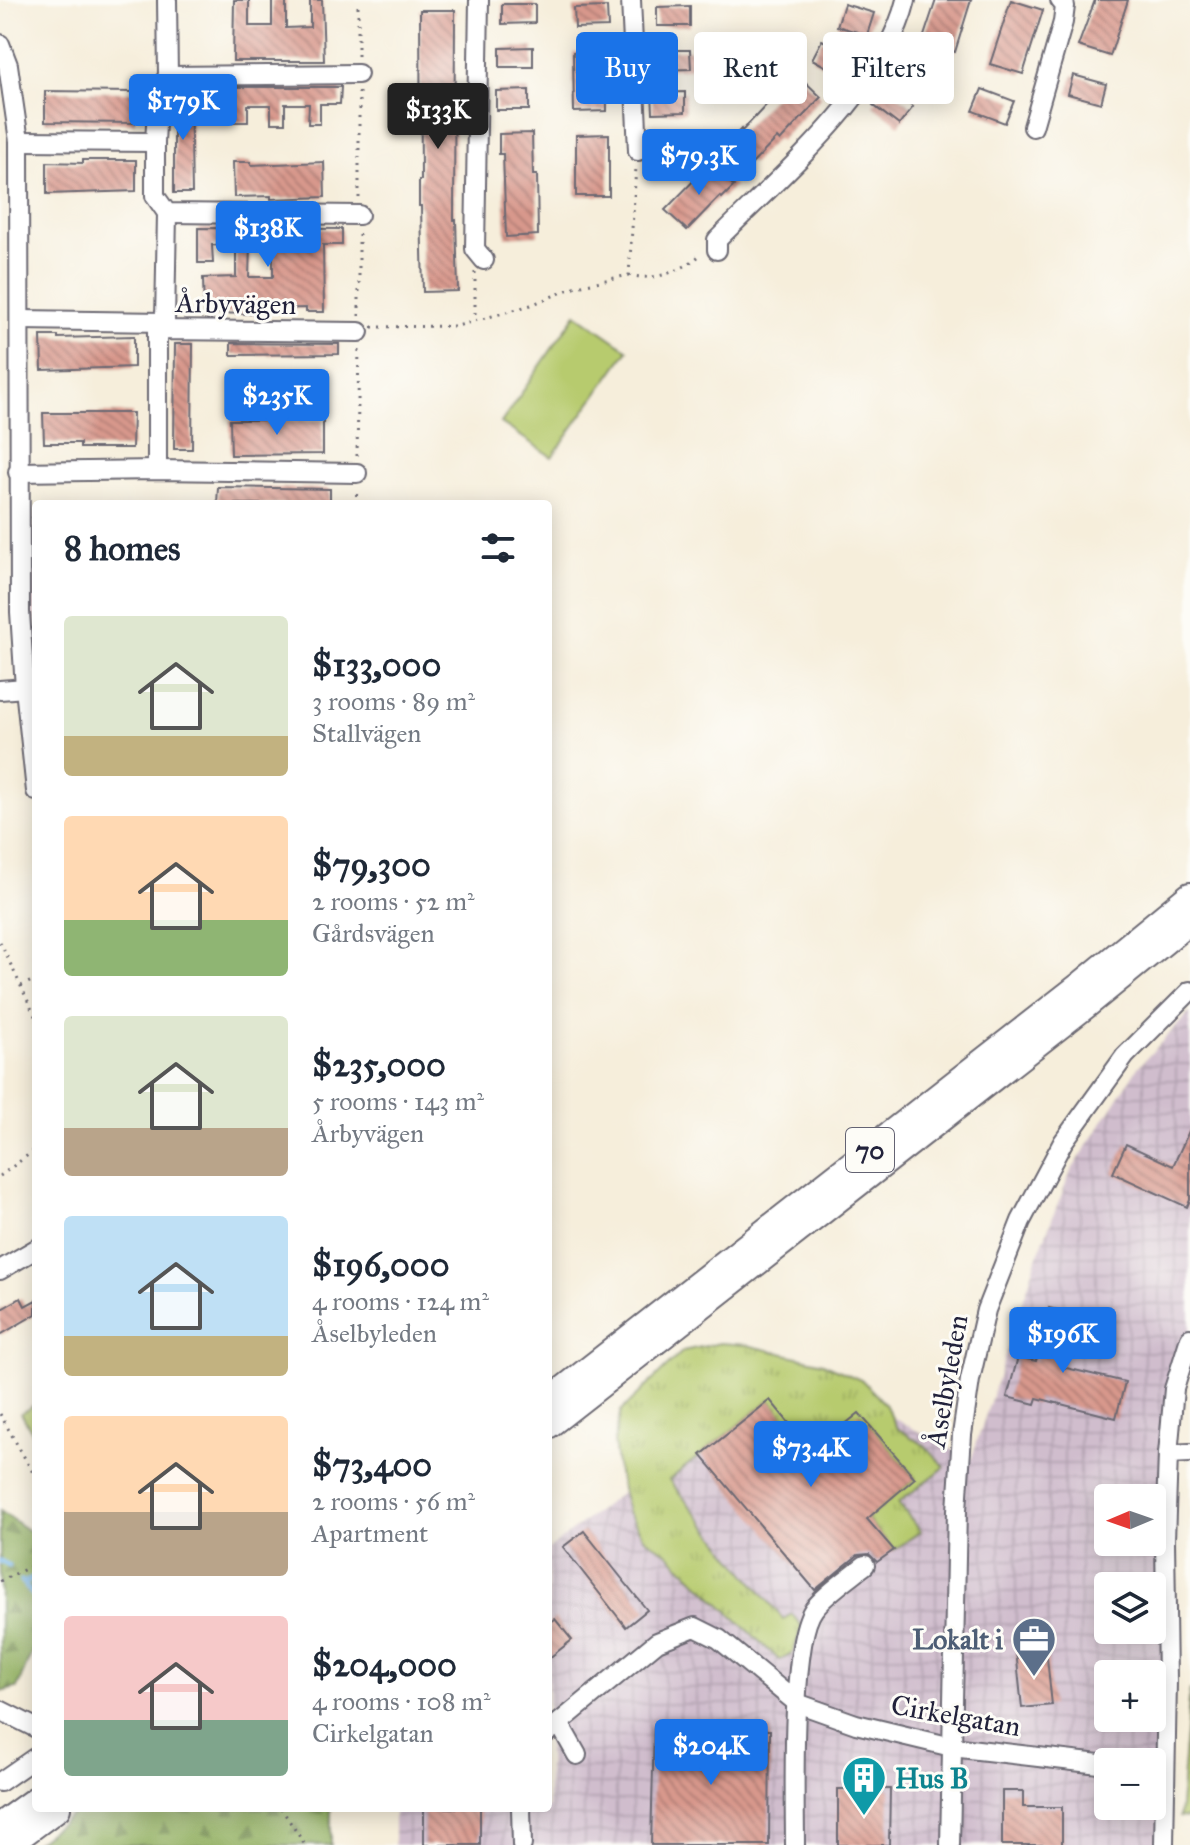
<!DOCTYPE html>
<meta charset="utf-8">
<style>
:root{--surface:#fff;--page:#f2f2f3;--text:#1f2937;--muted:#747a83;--accent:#1a73e8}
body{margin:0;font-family:"IM FELL Great Primer",serif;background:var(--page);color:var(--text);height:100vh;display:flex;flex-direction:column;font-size:30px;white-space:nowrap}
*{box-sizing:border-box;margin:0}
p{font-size:26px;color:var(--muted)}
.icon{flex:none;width:44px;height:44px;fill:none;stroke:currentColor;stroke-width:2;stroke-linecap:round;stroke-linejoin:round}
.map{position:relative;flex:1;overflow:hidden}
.drawer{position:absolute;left:32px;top:500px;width:520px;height:1312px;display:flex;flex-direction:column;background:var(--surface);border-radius:8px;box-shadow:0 4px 20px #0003}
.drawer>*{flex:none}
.hud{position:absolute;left:576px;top:32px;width:494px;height:72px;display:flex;gap:16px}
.needle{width:52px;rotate:268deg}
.fabs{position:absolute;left:1094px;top:1484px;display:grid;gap:16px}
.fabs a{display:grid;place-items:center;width:72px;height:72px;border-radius:8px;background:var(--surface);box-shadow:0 4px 20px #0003;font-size:40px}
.price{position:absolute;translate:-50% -68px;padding:0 18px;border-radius:8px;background:var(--accent);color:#fff;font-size:26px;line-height:52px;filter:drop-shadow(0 2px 4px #0008)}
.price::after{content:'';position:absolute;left:50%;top:48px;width:24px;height:18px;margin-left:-12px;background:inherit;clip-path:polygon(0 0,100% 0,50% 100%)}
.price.current{background:#222;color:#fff}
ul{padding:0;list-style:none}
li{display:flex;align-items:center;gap:24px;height:200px;padding:0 32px}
li span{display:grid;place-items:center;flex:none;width:224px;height:160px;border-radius:8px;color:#555}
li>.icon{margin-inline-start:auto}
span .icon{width:96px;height:96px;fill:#fffc;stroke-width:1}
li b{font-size:34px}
h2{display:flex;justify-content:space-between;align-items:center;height:96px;padding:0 32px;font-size:34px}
.pill{padding:0 28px;border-radius:8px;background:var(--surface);box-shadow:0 4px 20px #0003;font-size:28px;line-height:72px}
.pill.current{background:var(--accent);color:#fff}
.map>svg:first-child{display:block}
</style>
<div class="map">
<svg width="1190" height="1845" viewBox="0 0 1190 1845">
<defs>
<pattern id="industrial-grid" width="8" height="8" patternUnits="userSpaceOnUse" patternTransform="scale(2)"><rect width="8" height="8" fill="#d0bdcd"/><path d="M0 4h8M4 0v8" fill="none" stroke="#b2a2b1"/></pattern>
<pattern id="grass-tufts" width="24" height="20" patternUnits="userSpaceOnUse" patternTransform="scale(2)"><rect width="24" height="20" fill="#b7cb6e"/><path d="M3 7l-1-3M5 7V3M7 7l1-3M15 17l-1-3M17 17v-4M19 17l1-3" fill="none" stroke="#9dae60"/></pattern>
<pattern id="forest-firs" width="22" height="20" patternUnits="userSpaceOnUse" patternTransform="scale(2)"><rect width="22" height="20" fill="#91af61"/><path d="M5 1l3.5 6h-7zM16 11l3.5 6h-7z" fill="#768e51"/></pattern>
<pattern id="building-back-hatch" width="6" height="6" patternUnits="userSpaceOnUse" patternTransform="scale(2)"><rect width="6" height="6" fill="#d8988c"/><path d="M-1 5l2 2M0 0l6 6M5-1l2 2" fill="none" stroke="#af7c74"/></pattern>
</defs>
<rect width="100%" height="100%" fill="#fdfcf7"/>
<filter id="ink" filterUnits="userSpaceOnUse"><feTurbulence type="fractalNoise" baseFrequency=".0125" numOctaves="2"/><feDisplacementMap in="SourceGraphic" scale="16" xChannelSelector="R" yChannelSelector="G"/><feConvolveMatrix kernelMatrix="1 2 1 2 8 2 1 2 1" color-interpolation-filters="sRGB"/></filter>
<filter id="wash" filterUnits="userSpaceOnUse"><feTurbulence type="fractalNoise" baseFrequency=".006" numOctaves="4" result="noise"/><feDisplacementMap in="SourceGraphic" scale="32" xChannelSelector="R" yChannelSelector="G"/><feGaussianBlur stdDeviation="1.8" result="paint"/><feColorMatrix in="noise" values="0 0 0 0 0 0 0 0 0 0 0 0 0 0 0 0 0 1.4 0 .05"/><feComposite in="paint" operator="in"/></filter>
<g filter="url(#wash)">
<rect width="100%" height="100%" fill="#f6eedb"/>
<polygon fill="#f4cfdd" points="27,530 36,531 36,626 26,618"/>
<path fill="url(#industrial-grid)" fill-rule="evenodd" d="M 1190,1012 L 1190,1338 L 1174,1389 L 1164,1845 L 394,1845 L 394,1808 L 548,1808 L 548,1550 L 789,1361 L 971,1460 L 1039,1252 L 1070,1173 L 1138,1067 ZM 1108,1498 L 1152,1498 L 1152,1542 L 1108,1542 ZM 1108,1586 L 1152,1586 L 1152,1630 L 1108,1630 ZM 1108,1674 L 1152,1674 L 1152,1718 L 1108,1718 ZM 1108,1762 L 1152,1762 L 1152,1806 L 1108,1806 Z"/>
<g fill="url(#grass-tufts)" stroke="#6c7654" stroke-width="2">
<polygon points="720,1343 747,1345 823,1363 863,1381 885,1404 897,1428 924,1445 945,1467 898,1503 921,1531 894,1550 867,1519 915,1478 860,1414 812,1451 770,1400 669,1480 783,1619 792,1614 802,1627 793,1652 779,1660 666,1552 645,1539 628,1512 618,1473 614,1441 621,1411 683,1351"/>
<polygon points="1190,1689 1190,1818 1179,1817"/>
</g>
<g fill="url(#forest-firs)" stroke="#5a684e" stroke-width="2">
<polygon points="0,1511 36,1536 36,1642 17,1688 0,1692"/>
<polygon points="81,1808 331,1808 331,1845 32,1845"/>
</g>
<g fill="#b7cb6e" stroke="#6c7654" stroke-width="2">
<polygon points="576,314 628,350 552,457 501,423"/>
<polygon points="36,1404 36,1439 21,1413"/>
</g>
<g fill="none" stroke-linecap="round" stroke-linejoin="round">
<g stroke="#76b6ea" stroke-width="5">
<polyline points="0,1561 9,1566"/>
<polyline points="21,1581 36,1599"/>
<polyline points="24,1583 36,1576"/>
</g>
</g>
<g id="blocks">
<g fill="url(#building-back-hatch)" fill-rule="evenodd">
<polygon points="234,0 249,0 249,26 272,26 272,0 286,0 286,28 310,27 310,0 322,0 324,61 233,61"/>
<polygon points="936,0 971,0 955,52 922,42"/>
<polygon points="1011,0 1043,10 1023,74 990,64"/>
<polygon points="1095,0 1128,0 1110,56 1078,46"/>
<polygon points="502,4 535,4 535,23 502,24"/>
<polygon points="844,4 874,13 867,35 837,26"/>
<polygon points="690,6 690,26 657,26 657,7"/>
<polygon points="607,7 608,27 575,28 574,8"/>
<polygon points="420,10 455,10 454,220 456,220 458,291 423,292 421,206 419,206 419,180 421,180"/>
<polygon points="822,40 851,56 841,75 812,59"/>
<polygon points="533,47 533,67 500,67 500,48"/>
<polygon points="657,50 690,50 691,69 658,70"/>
<polygon points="606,51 607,111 574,112 573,52"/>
<polygon points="907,54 939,70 928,92 896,75"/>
<polygon points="796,73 821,97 780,141 777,138 752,164 729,142 741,129 742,131"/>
<polygon points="1073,75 1106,84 1101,103 1068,94"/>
<polygon points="233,87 341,87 340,104 320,104 320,124 308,124 309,104 285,104 285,123 271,123 271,105 248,105 248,122 233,122"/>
<polygon points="887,87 913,107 899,125 873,105"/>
<polygon points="174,89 190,89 192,193 174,193"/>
<polygon points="982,89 1014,101 1005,123 973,111"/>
<polygon points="529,90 529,110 496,110 496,91"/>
<polygon points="45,91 135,92 135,123 45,122"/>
<polygon points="685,92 685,112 653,113 652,93"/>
<polygon points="532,133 533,175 537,175 538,235 506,237 503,154 499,154 499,134"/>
<polygon points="609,134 609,196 576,196 576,135"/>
<polygon points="83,160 136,160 136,191 47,194 47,162 83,163"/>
<polygon points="233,162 251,162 251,165 324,162 325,197 271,199 271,196 234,197"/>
<polygon points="711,163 734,186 722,198 720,196 687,230 665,210"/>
<path d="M 198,228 L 342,229 L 342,245 L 323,245 L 324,312 L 306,312 L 306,308 L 256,309 L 256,314 L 204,313 L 203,278 L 236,277 L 236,246 L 212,245 L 213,263 L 198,263 ZM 250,244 L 273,244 L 273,277 L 249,277 Z"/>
<polygon points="41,336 58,336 58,338 134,336 134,367 42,370"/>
<polygon points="231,343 339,344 339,354 231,355"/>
<polygon points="175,344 193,344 192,449 174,449"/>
<polygon points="43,413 133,413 132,448 80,448 80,443 44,443"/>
<polygon points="230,420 323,420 323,454 231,455"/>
<polygon points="218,487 330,489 330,504 217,504"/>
<polygon points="1190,1129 1190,1200 1187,1207 1113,1173 1126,1144 1173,1166"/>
<polygon points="21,1298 25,1306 36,1300 36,1314 0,1335 0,1310"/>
<polygon points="1049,1308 1075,1314 1062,1367 1125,1382 1116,1418 1037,1398 1035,1404 1007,1397 1018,1357 1036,1361"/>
<polygon points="770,1400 812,1451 859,1413 915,1478 867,1519 894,1550 877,1562 869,1554 858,1555 815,1590 701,1455"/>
<polygon points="584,1531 647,1610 626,1627 563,1547"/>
<polygon points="555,1619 572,1640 548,1659 548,1624"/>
<polygon points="1046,1648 1052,1705 1022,1708 1016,1651"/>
<polygon points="654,1729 770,1730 769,1845 651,1845"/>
<polygon points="838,1789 890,1789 889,1845 838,1845"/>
<polygon points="1002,1791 1023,1791 1023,1807 1062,1807 1062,1845 1002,1845"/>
<rect x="424" y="1808" width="56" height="37"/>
</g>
</g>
</g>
<g filter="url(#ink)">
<use href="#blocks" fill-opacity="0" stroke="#6c6973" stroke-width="2"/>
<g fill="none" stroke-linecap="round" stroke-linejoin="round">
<g stroke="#6c6973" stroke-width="22">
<g id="minor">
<polyline points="167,0 168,76"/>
<polyline points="479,0 475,249 484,260"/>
<polyline points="631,0 638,151"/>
<polyline points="0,44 8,65 19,141 20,612 25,688 36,791"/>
<polyline points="358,74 168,76 158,91 155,142 155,196 167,213 359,215"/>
<polyline points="1033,127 1063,22 1065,6 1060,0"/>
<polyline points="19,141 155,142"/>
<path d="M 717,250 L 717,240 C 780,176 885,88 906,0"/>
<polyline points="20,320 165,322 167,213"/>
<polyline points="157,470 157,330 359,332"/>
<polyline points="18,472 157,470 357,473"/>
<polyline points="0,690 25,688"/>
<polyline points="0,1270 36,1249"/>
<polyline points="1168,1454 1190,1453"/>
<polyline points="0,1710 36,1728"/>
<polyline points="559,1723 577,1755"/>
<polyline points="548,1732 657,1642 695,1627 719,1639 797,1703 856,1724 952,1747 1108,1765"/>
<polyline points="0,1782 36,1757"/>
<polyline points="521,1808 522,1845"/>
<path d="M 795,1845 C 795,1800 790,1640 814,1609 C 825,1594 850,1577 865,1565"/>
<polyline points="950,1845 957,1510 962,1435 970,1380 986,1310 1021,1221 1063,1142 1125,1056 1190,991"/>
<polyline points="1164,1845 1167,1681 1165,1540 1168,1454 1174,1389 1190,1338"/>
</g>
</g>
<g stroke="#6c6973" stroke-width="30">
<g id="highway">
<polyline points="548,1402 1080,986 1190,896"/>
<polyline points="548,1425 1087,1004 1190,920"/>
<polyline points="0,1826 36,1800"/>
<polyline points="7,1845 57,1808"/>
</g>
</g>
<g stroke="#6c6973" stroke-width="3" stroke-dasharray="2 6" stroke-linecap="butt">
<polyline points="358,56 358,0"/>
<polyline points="359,92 359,200"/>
<polyline points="475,272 475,320"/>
<path d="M 629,275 C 654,282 684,271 702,253"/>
<polyline points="359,316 359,232"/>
<polyline points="372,327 457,326 531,305 577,286 629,275 636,167"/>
<polyline points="357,456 359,348"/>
<polyline points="356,504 357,488"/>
<polyline points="0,942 36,1018"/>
<polyline points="21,986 36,979"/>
<polyline points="0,1176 36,1149"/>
<polyline points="0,1414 36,1478"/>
<polyline points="0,1581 36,1564"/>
<polyline points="281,1808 305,1845"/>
</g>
<use href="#minor" stroke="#fff" stroke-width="18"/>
<use href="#highway" stroke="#fff" stroke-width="26"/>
</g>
</g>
<defs>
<g id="office-pin" transform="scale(2.3)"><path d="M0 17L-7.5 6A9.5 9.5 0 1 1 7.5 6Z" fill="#5c6f8a" stroke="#fdfcf7"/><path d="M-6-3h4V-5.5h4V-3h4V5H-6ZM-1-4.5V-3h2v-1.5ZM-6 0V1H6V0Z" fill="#fff"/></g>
<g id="building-pin" transform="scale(2.3)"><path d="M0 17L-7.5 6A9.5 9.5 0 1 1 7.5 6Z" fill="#0f9aa8" stroke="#fdfcf7"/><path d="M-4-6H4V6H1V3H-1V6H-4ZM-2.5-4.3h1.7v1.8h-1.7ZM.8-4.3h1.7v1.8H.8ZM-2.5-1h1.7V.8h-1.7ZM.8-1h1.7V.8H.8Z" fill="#fff"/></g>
</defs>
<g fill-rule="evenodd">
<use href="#office-pin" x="1034" y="1639"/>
<use href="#building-pin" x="864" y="1778"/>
</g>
<g text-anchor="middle" stroke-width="6" stroke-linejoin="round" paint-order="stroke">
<rect fill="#fdfcf7" stroke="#646373" stroke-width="2" x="846" y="1128" width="48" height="44" rx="6"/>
<g font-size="26" font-weight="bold" fill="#22223b">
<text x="870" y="1159">70</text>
</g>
<g font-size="28" fill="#22223b" stroke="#fdfcf7">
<text transform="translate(236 303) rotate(1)" y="10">Årbyvägen</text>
<text transform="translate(946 1381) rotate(-80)" y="10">Åselbyleden</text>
<text transform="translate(956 1715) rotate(10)" y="10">Cirkelgatan</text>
</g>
<g font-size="28" font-weight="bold" fill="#4e5e75" stroke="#fdfcf7" text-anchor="end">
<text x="1003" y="1649">Lokalt i</text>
</g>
<g font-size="28" font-weight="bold" fill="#0d838f" stroke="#fdfcf7" text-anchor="start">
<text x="895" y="1788">Hus B</text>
</g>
</g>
</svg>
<div class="fabs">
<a><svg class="needle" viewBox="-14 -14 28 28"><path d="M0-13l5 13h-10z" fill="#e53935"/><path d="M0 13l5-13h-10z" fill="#747a83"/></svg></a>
<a><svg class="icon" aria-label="layers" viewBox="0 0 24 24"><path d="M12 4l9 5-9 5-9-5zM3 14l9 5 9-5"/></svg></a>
<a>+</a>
<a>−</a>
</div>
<b class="price" style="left:183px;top:142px">$179K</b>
<b class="price current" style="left:438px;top:151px">$133K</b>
<b class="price" style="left:699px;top:197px">$79.3K</b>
<b class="price" style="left:268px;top:269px">$138K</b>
<b class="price" style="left:277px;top:437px">$235K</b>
<b class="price" style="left:1063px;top:1375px">$196K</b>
<b class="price" style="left:811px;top:1489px">$73.4K</b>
<b class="price" style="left:711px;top:1787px">$204K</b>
<div class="hud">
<a class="pill current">Buy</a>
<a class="pill">Rent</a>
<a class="pill">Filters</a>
</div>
<section class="drawer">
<h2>8 homes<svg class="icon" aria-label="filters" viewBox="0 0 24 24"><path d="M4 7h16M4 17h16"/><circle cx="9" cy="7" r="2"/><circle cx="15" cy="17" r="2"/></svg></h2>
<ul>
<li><span style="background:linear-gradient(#dfe7d0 75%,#c2b280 0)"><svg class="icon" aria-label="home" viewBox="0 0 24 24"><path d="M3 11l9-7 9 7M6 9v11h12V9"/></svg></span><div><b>$133,000</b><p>3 rooms · 89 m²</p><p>Stallvägen</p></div></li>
<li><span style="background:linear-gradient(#ffd9b3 65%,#8fb573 0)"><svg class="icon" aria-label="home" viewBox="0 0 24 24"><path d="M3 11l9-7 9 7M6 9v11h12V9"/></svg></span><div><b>$79,300</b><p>2 rooms · 52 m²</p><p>Gårdsvägen</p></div></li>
<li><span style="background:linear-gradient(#dfe7d0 70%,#b9a48a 0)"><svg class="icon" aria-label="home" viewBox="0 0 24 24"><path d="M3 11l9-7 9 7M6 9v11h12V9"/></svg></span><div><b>$235,000</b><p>5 rooms · 143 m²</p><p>Årbyvägen</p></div></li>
<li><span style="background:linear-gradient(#bfe0f5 75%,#c2b280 0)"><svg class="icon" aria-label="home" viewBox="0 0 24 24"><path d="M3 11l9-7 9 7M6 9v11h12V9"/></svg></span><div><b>$196,000</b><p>4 rooms · 124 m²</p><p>Åselbyleden</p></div></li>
<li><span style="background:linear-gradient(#ffd9b3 60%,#b9a48a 0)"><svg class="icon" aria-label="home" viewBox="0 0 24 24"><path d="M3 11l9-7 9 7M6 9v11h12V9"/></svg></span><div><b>$73,400</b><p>2 rooms · 56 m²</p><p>Apartment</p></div></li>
<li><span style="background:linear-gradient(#f6c9c9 65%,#7fa58c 0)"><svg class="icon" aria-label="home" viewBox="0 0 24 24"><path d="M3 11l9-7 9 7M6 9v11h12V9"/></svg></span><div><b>$204,000</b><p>4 rooms · 108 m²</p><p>Cirkelgatan</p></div></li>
</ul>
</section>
</div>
